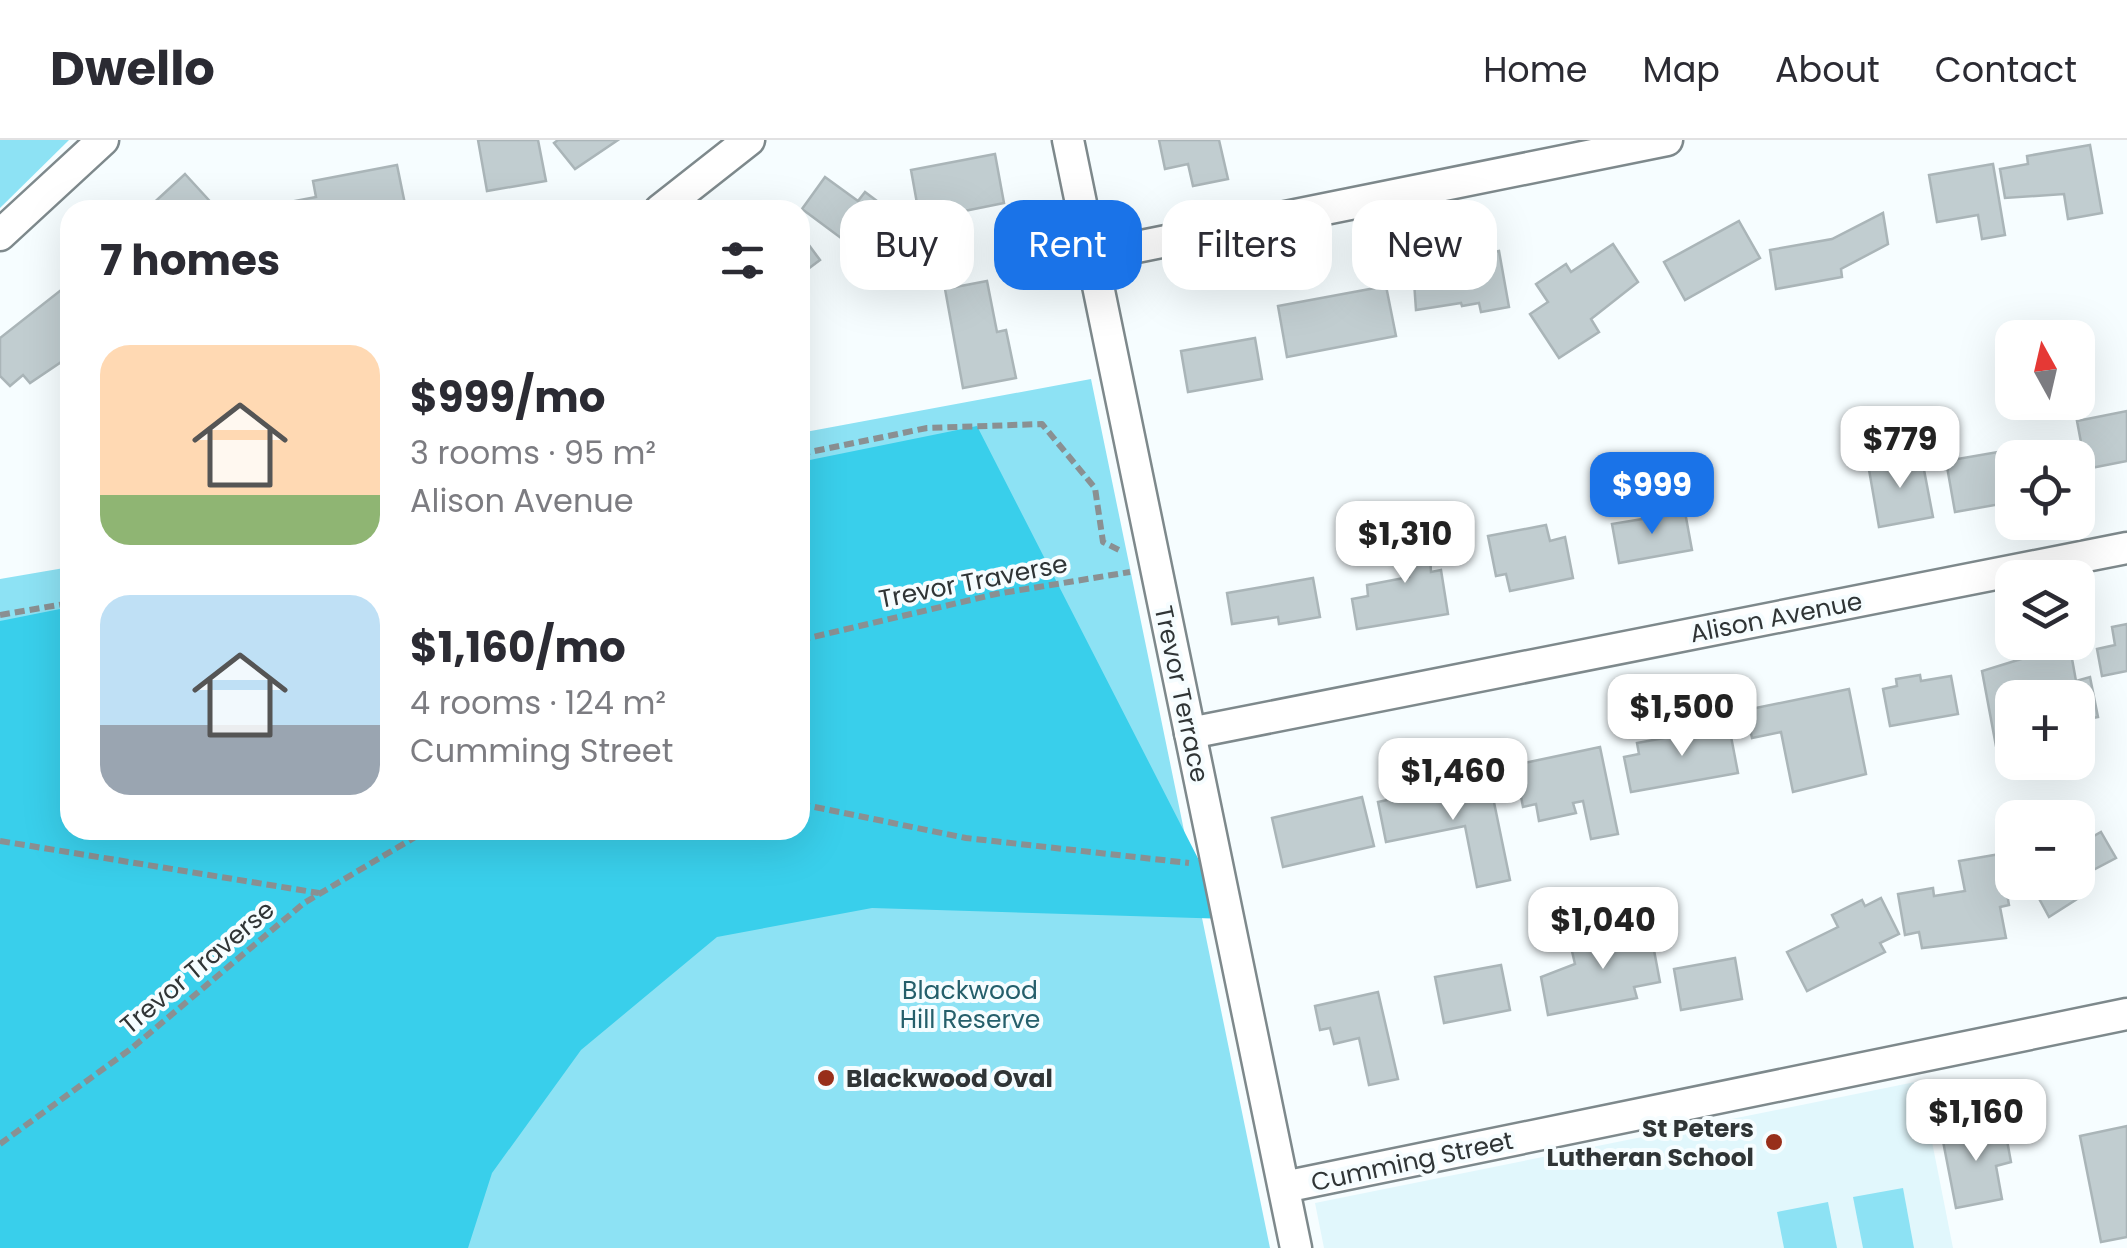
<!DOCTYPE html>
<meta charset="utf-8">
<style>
:root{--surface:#fff;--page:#f2f2f3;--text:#2b2b33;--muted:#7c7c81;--line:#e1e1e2;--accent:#1a73e8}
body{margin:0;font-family:Poppins,sans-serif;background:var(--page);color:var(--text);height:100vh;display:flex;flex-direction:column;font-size:38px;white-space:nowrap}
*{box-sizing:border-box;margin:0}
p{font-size:32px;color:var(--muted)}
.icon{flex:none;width:55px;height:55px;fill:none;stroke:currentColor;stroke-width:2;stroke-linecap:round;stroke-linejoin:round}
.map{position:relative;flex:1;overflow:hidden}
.drawer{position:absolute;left:60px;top:60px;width:750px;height:640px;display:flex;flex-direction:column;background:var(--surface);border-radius:30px;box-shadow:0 10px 40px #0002}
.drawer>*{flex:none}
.banner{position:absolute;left:840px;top:60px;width:950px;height:90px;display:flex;gap:20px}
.needle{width:65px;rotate:352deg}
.buttons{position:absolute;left:1995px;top:180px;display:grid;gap:20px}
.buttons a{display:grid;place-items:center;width:100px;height:100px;border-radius:20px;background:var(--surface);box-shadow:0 10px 40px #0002;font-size:50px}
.price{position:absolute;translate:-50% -85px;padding:0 22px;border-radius:20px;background:#fff;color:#222;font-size:32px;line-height:65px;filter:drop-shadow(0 2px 5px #0008)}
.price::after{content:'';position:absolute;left:50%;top:60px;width:30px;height:22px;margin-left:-15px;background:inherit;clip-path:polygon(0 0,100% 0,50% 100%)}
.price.on{background:var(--accent);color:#fff}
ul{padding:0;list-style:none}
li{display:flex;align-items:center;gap:30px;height:250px;padding:0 40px}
li span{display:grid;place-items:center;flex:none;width:280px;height:200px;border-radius:30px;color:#555}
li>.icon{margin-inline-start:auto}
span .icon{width:120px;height:120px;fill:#fffc;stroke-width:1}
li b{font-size:42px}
h2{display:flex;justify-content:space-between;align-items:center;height:120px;padding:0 40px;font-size:42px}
.pill{padding:0 35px;border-radius:30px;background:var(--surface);box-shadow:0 10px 40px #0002;font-size:35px;line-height:90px}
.pill.on{background:var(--accent);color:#fff}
header{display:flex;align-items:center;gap:60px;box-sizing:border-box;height:140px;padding:0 50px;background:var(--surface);border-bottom:2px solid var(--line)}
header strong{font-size:48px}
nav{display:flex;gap:55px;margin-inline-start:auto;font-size:35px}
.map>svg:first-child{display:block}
</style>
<header>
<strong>Dwello</strong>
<nav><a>Home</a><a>Map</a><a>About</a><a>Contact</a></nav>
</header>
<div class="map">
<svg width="2127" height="1108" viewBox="0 0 2127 1108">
<rect width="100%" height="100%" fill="#f6fdff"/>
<polygon fill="#e1f7fc" points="1920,941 1953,1108 1324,1108 1315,1063"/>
<g fill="#8de2f4">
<polygon points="0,0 69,0 0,68"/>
<polygon points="1091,239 1270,1108 0,1108 0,439 70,427 70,690 800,690 800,293"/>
<polygon points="1903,1048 1914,1108 1863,1108 1853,1057"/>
<polygon points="1828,1062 1837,1108 1784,1108 1777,1072"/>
</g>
<polygon fill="#39cfeb" points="977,286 1229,779 872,768 717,797 581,910 492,1033 468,1108 0,1108 0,481 70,467 70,690 800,690 800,322"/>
<g fill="#c1cdd0" stroke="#aab5b8" stroke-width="2.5">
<polygon points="478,0 538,0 546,41 487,51"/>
<polygon points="558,0 618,0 575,29 554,3"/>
<polygon points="1159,0 1219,0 1228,39 1193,46 1188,24 1165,29"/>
<polygon points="2090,5 2102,73 2068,79 2064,54 2005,58 2000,29 2028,24 2027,16"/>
<polygon points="995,14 1004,63 920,80 911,30"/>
<polygon points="1993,24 2005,95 1982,99 1978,75 1937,82 1929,35"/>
<polygon points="397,25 406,69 297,70 295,61 316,57 313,41"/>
<polygon points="185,34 217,69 146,70"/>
<polygon points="825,37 858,61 865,52 909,85 884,120 845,92 841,98 802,69"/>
<polygon points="1883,73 1888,104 1841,129 1842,137 1776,149 1770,110 1832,99"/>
<polygon points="1739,81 1760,118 1685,160 1664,122"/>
<polygon points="800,93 820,120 800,135"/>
<polygon points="1613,104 1638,142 1591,179 1599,192 1559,218 1530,174 1548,162 1536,144 1566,124 1571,132"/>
<polygon points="1499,111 1509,167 1481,172 1479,163 1462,166 1461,163 1416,170 1413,127"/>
<polygon points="987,141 997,192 1006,190 1016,238 963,248 945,149"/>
<polygon points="70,143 70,216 30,243 23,235 10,246 0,236 0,198"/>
<polygon points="1386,146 1396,196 1287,217 1278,166"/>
<polygon points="1255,198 1262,239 1188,252 1181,211"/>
<polygon points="2127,271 2127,321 2086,329 2077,281"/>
<polygon points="2038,305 2040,318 2012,318 2012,362 1955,372 1946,321"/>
<polygon points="1921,314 1933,377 1879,387 1868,324"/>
<polygon points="1685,372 1692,410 1619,423 1612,384"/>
<polygon points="1428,383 1431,432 1441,430 1448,474 1357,489 1352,459 1368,456 1367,445 1409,437 1404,407 1396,408 1393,389"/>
<polygon points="1546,385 1550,401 1565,397 1573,438 1510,451 1506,434 1496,436 1488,396"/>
<polygon points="1313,438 1320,477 1279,484 1278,477 1232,484 1227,453"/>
<polygon points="2127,484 2127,531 2102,536 2097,509 2115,505 2112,487"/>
<polygon points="2069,502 2076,541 2090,537 2098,577 2078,581 2078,558 2045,558 2044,553 2012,558 2012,603 1996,606 1982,531 2021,519 2020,511"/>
<polygon points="1920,535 1921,541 1951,536 1958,574 1890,586 1883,549 1897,546 1896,539"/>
<polygon points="1849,549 1866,634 1793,652 1781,592 1752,598 1746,570"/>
<polygon points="1729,586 1738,633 1631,652 1624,617 1639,614 1637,603"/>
<polygon points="1600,607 1618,694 1591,699 1583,661 1573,663 1576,673 1539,681 1536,664 1523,667 1515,625"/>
<polygon points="1489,638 1510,740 1477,747 1465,686 1386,702 1378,662"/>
<polygon points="1362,657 1374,706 1283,727 1272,678"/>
<polygon points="2101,692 2116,718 2080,737 2088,752 2049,777 2030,742 2078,742 2078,705"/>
<polygon points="2000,714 2009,765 2000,767 2006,798 1922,808 1919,792 1905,795 1898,754 1933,748 1934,756 1965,751 1959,721"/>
<polygon points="1881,758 1899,794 1880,803 1885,812 1807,851 1787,812 1838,787 1832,775 1862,760 1865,766"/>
<polygon points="1633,788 1634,792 1650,789 1660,842 1634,847 1637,858 1548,875 1541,837 1575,824 1571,807 1597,801 1595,795"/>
<polygon points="1735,818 1742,859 1681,870 1674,829"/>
<polygon points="1501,825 1510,870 1444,883 1435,837"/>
<polygon points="1378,852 1398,939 1369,945 1359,898 1334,904 1330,888 1320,890 1315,866"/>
<polygon points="2004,984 2011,1022 1996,1026 2002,1059 1956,1068 1942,996"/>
<polygon points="2127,986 2127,1097 2101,1102 2080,996"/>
</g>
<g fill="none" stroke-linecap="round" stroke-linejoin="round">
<g stroke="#7e898c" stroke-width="35">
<g id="street">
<polyline points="1068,0 1296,1108"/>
<polyline points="660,70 749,0"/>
<polyline points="0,95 103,0"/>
<polyline points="1092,116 1667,0"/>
<polyline points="1190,593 2127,408"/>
<polyline points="1284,1047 2127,874"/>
</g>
</g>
<g stroke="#8a9092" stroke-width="6" stroke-dasharray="10 5" stroke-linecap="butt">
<polyline points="800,314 927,288 1042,284 1095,348 1103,402 1123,412"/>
<polyline points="0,475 70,463"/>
<polyline points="800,500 996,454 1130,432"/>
<polyline points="800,664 966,698 1189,723"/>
<polyline points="0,701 319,753"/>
<polyline points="0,1004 132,908 304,763 427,690"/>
</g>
<use href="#street" stroke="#fff" stroke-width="30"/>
</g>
<g fill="#982f1a" stroke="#f6fdff" stroke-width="4">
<circle cx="826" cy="938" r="10"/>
<circle cx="1774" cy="1002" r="10"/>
</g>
<g text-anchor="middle" stroke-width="8" stroke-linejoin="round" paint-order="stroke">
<g font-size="25" fill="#303536" stroke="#f6fdff">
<text transform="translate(973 441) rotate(-11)" y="9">Trevor Traverse</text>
<text transform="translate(1776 477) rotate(-11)" y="9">Alison Avenue</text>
<text transform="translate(1182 554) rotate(78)" y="9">Trevor Terrace</text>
<text transform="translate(197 827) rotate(-40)" y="9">Trevor Traverse</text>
<text transform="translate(1412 1021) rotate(-12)" y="9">Cumming Street</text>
</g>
<g font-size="25" fill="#255f6b" stroke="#f6fdff">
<text x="970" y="859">Blackwood<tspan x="970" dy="29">Hill Reserve</tspan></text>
</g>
<g font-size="25" font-weight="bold" fill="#303536" stroke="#f6fdff" text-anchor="start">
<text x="846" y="947">Blackwood Oval</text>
<text x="1754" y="997" text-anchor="end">St Peters<tspan x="1754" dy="29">Lutheran School</tspan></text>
</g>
</g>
</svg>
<div class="buttons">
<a><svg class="needle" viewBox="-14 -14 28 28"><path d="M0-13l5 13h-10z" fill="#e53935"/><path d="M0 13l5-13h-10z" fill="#7c7c81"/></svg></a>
<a><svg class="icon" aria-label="locate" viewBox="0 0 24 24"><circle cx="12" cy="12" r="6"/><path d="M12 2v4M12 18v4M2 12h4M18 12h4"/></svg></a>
<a><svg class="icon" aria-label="layers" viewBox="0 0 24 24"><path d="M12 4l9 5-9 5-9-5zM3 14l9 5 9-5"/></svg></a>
<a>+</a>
<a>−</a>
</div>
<b class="price" style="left:1900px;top:351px">$779</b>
<b class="price on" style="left:1652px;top:397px">$999</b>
<b class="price" style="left:1405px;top:446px">$1,310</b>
<b class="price" style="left:1682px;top:619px">$1,500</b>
<b class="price" style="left:1453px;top:683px">$1,460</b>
<b class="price" style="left:1603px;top:832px">$1,040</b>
<b class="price" style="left:1976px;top:1024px">$1,160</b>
<div class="banner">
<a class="pill">Buy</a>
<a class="pill on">Rent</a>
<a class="pill">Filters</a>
<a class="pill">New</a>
</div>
<section class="drawer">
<h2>7 homes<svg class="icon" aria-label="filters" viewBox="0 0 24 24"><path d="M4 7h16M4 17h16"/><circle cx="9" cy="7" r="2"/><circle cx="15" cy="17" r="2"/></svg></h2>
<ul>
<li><span style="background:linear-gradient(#ffd9b3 75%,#8fb573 0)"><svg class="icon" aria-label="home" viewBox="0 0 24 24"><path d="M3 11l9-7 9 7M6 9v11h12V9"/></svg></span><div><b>$999/mo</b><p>3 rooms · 95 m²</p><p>Alison Avenue</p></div></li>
<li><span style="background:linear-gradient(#bfe0f5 65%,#9aa5b1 0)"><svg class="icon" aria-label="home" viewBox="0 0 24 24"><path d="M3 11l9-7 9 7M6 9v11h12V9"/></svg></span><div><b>$1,160/mo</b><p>4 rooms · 124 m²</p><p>Cumming Street</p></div></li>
</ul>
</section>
</div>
